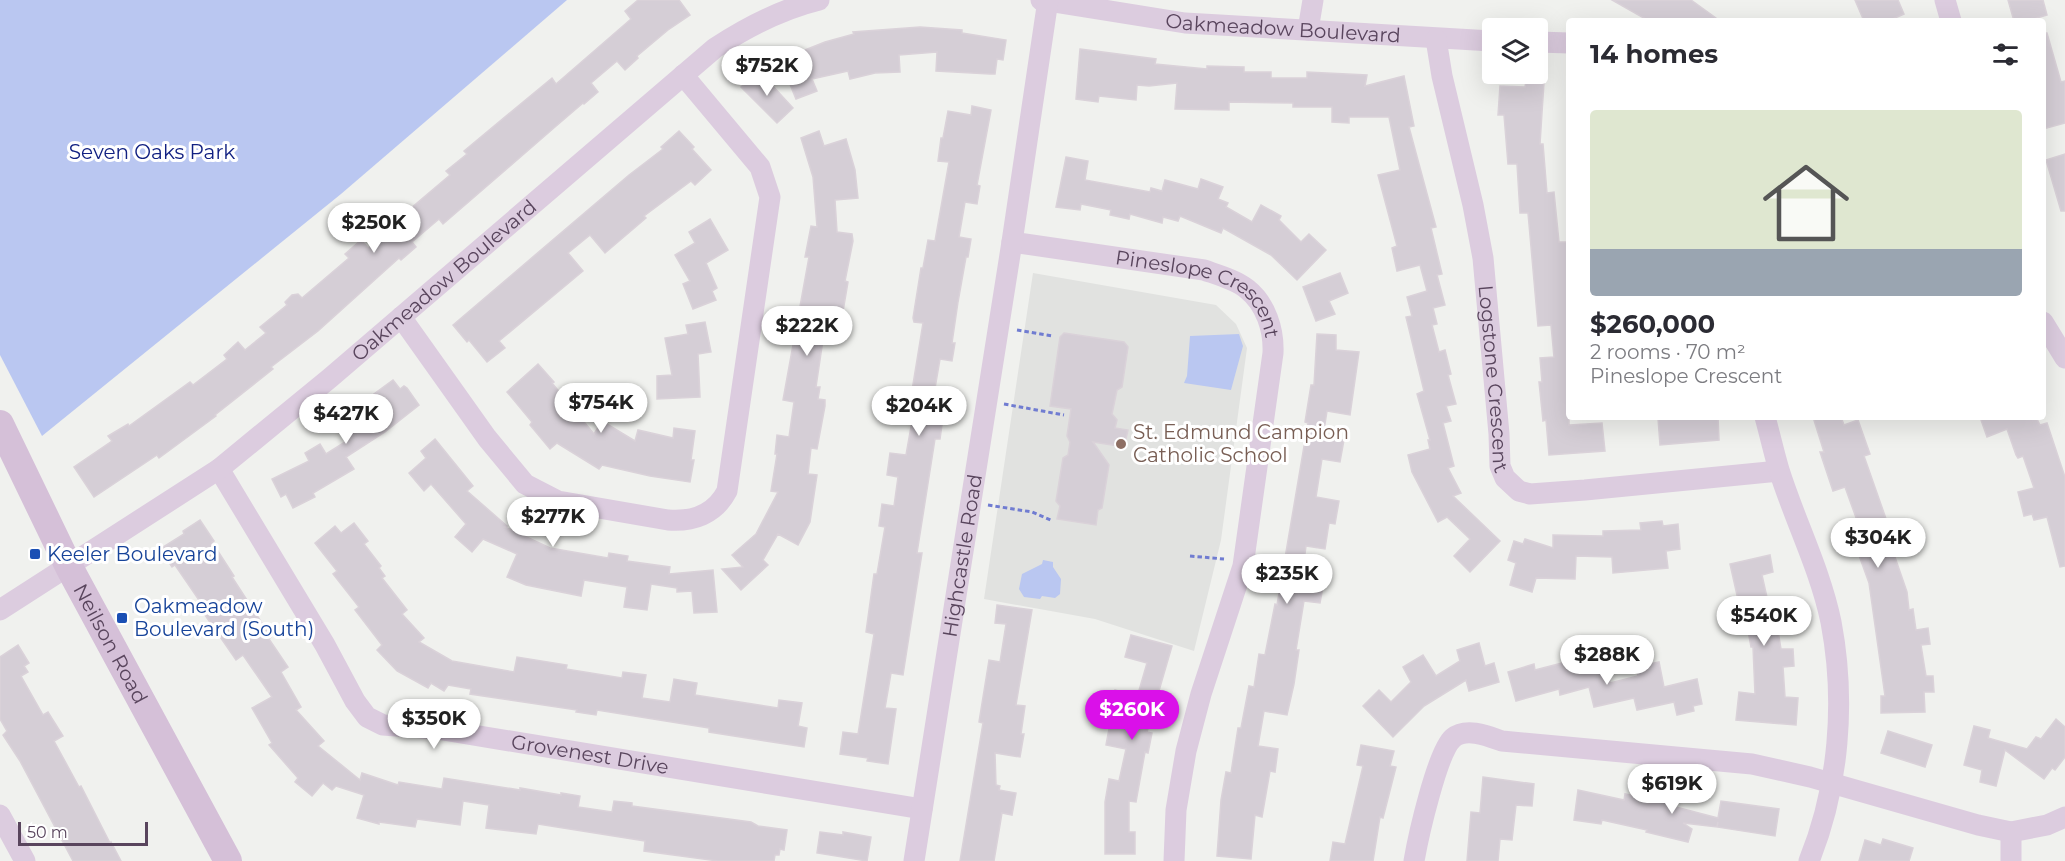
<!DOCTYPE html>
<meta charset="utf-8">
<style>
:root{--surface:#fff;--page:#f2f2f3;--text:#2b2b33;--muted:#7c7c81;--line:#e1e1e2;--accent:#da10e9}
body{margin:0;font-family:Montserrat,sans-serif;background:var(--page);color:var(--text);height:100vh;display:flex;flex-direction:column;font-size:22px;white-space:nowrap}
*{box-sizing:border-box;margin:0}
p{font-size:20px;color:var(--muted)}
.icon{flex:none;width:33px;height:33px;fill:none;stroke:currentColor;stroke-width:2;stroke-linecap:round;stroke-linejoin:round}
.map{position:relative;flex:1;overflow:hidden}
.side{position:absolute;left:1566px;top:18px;width:480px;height:402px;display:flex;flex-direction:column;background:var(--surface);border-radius:6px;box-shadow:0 6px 24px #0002}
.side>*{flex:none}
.controls{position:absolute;left:1482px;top:18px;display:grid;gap:12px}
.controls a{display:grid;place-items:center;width:66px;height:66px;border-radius:6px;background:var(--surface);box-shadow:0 6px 24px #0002;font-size:30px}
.scale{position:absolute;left:18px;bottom:15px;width:130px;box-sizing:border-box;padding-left:6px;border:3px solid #59455d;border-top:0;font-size:16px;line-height:21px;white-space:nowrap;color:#59455d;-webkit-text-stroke:4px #fff;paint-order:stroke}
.price{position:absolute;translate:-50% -51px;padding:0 14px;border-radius:21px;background:#fff;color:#222;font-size:20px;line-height:39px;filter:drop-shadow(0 2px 3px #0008)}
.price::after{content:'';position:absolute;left:50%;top:36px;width:18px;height:14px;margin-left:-9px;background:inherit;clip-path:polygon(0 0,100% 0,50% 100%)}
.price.current{background:var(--accent);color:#fff}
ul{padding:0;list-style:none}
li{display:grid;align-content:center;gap:12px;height:318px;padding:0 24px}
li+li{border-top:2px solid var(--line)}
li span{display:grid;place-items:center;height:186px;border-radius:6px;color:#555}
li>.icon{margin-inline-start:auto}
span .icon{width:108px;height:108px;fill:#fffc;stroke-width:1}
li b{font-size:26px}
h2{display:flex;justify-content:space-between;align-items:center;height:72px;padding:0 24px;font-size:26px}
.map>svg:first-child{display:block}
</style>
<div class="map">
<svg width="2065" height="861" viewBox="0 0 2065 861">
<rect width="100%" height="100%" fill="#f0f1ee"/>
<polygon fill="#e1e2e0" points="1033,273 1216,305 1236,324 1247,348 1221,540 1194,651 1095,619 984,599"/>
<g fill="#bac7f1">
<polygon points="0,0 567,0 341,194 42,436 0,355"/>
<polygon points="1239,334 1243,346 1231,390 1184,383 1187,376 1190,336"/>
<polygon points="1043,560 1053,562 1053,567 1061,579 1060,594 1055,598 1042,596 1040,599 1024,597 1019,589 1022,574 1042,564"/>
</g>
<g fill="#d5ced6" stroke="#dad2d9" stroke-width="1.5">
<polygon points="638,0 679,0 690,15 668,30 637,56 638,58 625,70 617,61 591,83 598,92 584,104 583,103 555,127 443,224 439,219 412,242 416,247 401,260 399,258 318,331 271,367 273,369 215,415 216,416 159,458 157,455 94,497 74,467 112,441 108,436 128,424 129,426 190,382 193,385 227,359 224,355 238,342 245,350 266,333 260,327 287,305 285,302 292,295 298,294 302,298 349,258 345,254 361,240 368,248 411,211 410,209 450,175 446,171 467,154 464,151 552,78 556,84 631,19 625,11"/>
<polygon points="1612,0 1691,0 1720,21 1649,21"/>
<polygon points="1855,0 1898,0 1904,14 1888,21 1864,21"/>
<polygon points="2008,0 2043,0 2047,15 2027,21 2014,21"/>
<polygon points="920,27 962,30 962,33 1006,40 1003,60 997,59 995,74 990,74 936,71 937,52 899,55 900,72 875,73 850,79 848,71 812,79 817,91 796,99 780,60 825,42 854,34 853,32"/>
<polygon points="2043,33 2047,33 2061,82 2065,81 2065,123 2043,129"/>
<polygon points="1080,49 1156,59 1155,64 1207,69 1207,66 1244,67 1244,72 1271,72 1271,78 1307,78 1307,72 1367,75 1365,86 1404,76 1414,126 1409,127 1436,227 1431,228 1442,274 1437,275 1445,305 1433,308 1437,324 1432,325 1439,352 1445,350 1451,374 1448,375 1456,404 1446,406 1451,421 1443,423 1454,466 1448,468 1461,493 1453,496 1500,541 1470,572 1454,556 1470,539 1447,517 1438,522 1412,472 1408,455 1430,449 1428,440 1430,440 1417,394 1424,391 1406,317 1412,316 1407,297 1427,291 1420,265 1397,271 1392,248 1397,246 1378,175 1400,170 1389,117 1349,117 1349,123 1332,122 1332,107 1293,107 1293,103 1229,102 1229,110 1175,109 1177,83 1149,86 1137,85 1136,100 1099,96 1098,102 1076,99"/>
<polygon points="759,71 793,108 777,123 741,87"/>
<polygon points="1526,81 1544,82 1540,144 1543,144 1547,193 1554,192 1559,242 1567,242 1569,259 1569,425 1602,423 1605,451 1549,455 1546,420 1543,421 1539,382 1542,382 1540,358 1554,357 1551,325 1538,326 1528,213 1520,213 1517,164 1508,164 1504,115 1498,115 1500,86 1525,87"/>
<polygon points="972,106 991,110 977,185 980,186 977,204 965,202 959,237 971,239 968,257 966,257 958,302 952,343 955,343 952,361 940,359 934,394 946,396 940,439 935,439 917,553 922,553 903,675 891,673 885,708 896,709 888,764 867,761 868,758 840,754 843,732 858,734 874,634 866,632 874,574 877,574 885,527 879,526 882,504 894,506 898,477 887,475 890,453 906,455 914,410 909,409 923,323 914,322 913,318 921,268 923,268 928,240 935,241 949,162 938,161 941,138 943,138 948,111 971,115"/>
<polygon points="679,131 694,147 692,149 711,170 695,185 691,181 644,216 646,218 605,253 590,235 568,253 583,271 499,341 505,348 487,362 469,340 467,342 453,325 629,175 663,149 661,147"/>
<polygon points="819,131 824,146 846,139 855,170 858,198 835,200 837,232 852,234 853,241 845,281 848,282 839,335 824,333 816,387 820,387 818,399 825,400 825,406 817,449 811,448 808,474 817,475 810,522 798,545 778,534 763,560 768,565 741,590 722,569 743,567 732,555 756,534 778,492 771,491 777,454 775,454 777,435 789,437 794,402 783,400 809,257 805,257 811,226 817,227 813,177 801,138"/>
<polygon points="2065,154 2065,211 2061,211 2046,160"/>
<polygon points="1066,157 1088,161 1085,180 1150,192 1151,188 1162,191 1165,180 1198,189 1201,179 1223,187 1218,199 1228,203 1226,207 1252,222 1261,205 1281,216 1279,220 1301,242 1309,234 1326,250 1297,280 1271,255 1223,228 1221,233 1180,216 1178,221 1163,217 1162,223 1130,214 1129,219 1110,215 1111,210 1081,204 1080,210 1056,207"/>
<polygon points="710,219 728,250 706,263 717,288 712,291 716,300 693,309 683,284 690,281 675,255 695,243 689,232"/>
<polygon points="1340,273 1348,293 1329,301 1335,314 1316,321 1303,287"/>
<polygon points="705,322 711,352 698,354 700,397 657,399 657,376 672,375 665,338 688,334 686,325"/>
<polygon points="1064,333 1124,342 1128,347 1122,387 1117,390 1112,414 1117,420 1115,428 1128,430 1124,447 1093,442 1109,465 1102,508 1098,510 1096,525 1057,519 1060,506 1056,501 1063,458 1068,455 1070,442 1067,436 1071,409 1050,406 1060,337"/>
<polygon points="1317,334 1336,335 1336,350 1359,352 1350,415 1327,411 1323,437 1344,440 1340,462 1322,459 1316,497 1339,501 1335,524 1329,523 1325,549 1306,546 1302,577 1324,581 1320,603 1304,601 1296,650 1299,650 1294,684 1287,715 1264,711 1258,746 1278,749 1275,772 1270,771 1262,817 1255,815 1251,859 1217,856 1221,800 1226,772 1231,773 1238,728 1241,728 1249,686 1254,687 1259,654 1265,655 1275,604 1277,605 1308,423 1305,422 1311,385 1314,385"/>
<polygon points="538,364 554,382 552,383 594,434 602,421 635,441 638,430 673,438 674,428 695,431 691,460 694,460 690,482 650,476 602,465 599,469 557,443 550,449 530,425 532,422 507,392"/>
<polygon points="393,380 400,389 404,386 407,388 419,405 385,432 346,457 354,469 313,493 315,497 293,508 286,494 281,497 272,479 309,461 305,453 320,444 326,454 350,439 344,431 357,423 351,414 376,397 374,394"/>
<polygon points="1718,417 1719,440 1660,445 1658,418"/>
<polygon points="1813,417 1841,417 1844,425 1858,420 1870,454 1864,456 1891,533 1887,534 1907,592 1909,610 1913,609 1916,630 1928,628 1930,644 1921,645 1926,676 1933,676 1934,692 1924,692 1925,712 1881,713 1881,696 1885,696 1869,583 1856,547 1854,547 1848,530 1859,526 1845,487 1833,491 1820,452 1824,452"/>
<polygon points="1980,417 2036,417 2040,425 2047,423 2065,477 2065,566 2060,567 2047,517 2034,520 2032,514 2024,516 2018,492 2034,488 2023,456 2018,458 2016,455 2007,429 1987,437"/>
<polygon points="435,439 473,486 467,491 507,526 505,527 550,548 608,558 609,553 628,556 627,561 670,567 669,574 713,570 717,612 694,613 692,591 677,592 677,588 651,584 647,610 624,607 627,587 584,580 581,596 526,585 507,577 517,554 483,539 472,552 455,537 466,524 431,484 424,491 409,473 426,458 421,451"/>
<polygon points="200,520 214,541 212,542 234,576 232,577 271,637 269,639 288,667 281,672 301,707 296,710 324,741 318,746 360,780 362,773 398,785 399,782 442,789 444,778 520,790 520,788 561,795 561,793 580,796 578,807 612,812 614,801 632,803 632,806 751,822 758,826 787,830 784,850 780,849 779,855 775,855 774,861 718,861 644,851 645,841 538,824 536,834 486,828 489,805 463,801 460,825 417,819 415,827 379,822 379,824 357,818 364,795 336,786 332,790 323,783 312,796 295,782 298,778 269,745 272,743 252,708 272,697 243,655 236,660 198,605 201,603 175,565 172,567 160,549 184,534 183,531"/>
<polygon points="1662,521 1663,526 1678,524 1680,549 1666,551 1668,568 1613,573 1612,557 1576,556 1575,579 1536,578 1532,592 1510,585 1516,563 1508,560 1514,541 1523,544 1525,539 1553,548 1553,535 1603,536 1603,531 1641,530 1640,523"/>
<polygon points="354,523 368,541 364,544 381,566 379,568 385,576 382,578 407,610 402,614 424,638 419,642 452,661 514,672 517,657 567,665 566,669 622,678 623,672 646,675 642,698 670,702 674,679 697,683 695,695 778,708 779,700 802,703 798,726 807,728 804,747 709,732 709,728 597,710 596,715 576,712 577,710 470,694 471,689 448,685 444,691 431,683 428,688 397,671 377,650 382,645 355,610 359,607 333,574 337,571 315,543 335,526 341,533"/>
<polygon points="1770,555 1773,572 1762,575 1768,602 1784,600 1787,617 1776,619 1781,649 1793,649 1794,666 1783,667 1785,697 1798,698 1796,725 1736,720 1739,692 1755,694 1753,647 1751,647 1743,603 1739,604 1730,564"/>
<polygon points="997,605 1032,610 1016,705 1025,706 1021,734 1024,734 1020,757 995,753 996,785 1000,786 999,790 1016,793 1012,815 1002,813 994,861 960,861 983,723 979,722 989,660 1000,662 1006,624 995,623"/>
<polygon points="1131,635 1172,646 1147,732 1152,733 1148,753 1145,752 1136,802 1129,801 1129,832 1135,832 1135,854 1105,854 1105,802 1109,779 1119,781 1126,749 1106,745 1112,713 1108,712 1115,690 1132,695 1133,692 1138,694 1147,663 1125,657"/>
<polygon points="1479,643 1485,666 1494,663 1499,682 1469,691 1466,680 1424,706 1393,737 1363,706 1379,690 1391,702 1411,682 1403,667 1423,655 1436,676 1460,661 1457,650"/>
<polygon points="18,645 29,663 24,666 28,672 21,676 43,715 48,712 63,736 54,741 79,787 81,786 110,843 111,842 121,861 73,861 20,761 3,735 7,731 0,719 0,657"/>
<polygon points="1570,661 1573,671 1605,664 1610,683 1638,676 1636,667 1659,662 1664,687 1697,679 1702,704 1693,706 1694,711 1677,715 1674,702 1637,710 1634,698 1594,707 1589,687 1560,695 1559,689 1516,701 1508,672 1534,664 1535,670"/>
<polygon points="2056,719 2065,727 2065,757 2055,770 2052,768 2044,779 2005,750 1996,786 1980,782 1982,770 1964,765 1974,726 1990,730 1988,738 2027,749 2036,737 2041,739"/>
<polygon points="1888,731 1932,745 1925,767 1881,753"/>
<polygon points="1361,745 1394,751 1390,766 1396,767 1383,818 1380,817 1373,861 1330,861 1333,842 1345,844 1363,766 1357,765"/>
<polygon points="1483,777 1534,784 1532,806 1516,805 1512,840 1500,839 1498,861 1467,861 1471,812 1480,813"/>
<polygon points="1578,790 1624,800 1625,794 1655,800 1656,796 1674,800 1672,806 1718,818 1721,801 1779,809 1775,836 1717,827 1718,822 1717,827 1683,823 1692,829 1688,842 1646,832 1647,830 1602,820 1601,824 1574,820"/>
<polygon points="820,832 843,835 843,832 871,837 867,861 817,853"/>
<polygon points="1883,839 1913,848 1909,861 1859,861 1865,840 1881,845"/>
</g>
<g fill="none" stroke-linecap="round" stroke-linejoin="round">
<g stroke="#707cd1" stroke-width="3" stroke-dasharray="4.5 3" stroke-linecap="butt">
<polyline points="1017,330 1053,336"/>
<polyline points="1004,404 1064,415"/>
<polyline points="988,505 1032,512 1053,521"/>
<polyline points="1190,556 1224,559"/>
</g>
<g stroke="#dcccdf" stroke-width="21">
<path id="s1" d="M 1041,0 L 1185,23 L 1492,41"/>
<polyline points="1945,0 1951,21"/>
<polyline points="1308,30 1313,0"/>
<path id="s2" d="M 1436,39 L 1442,76 L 1473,205 L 1483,258 L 1499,434 L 1500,466 L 1505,478 L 1519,491 L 1530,494 L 1585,490 L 1779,471"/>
<polyline points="1538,42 1569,43"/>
<path id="s3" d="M 1012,242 L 1204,270 C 1218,275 1236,280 1247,289 C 1266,304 1274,330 1273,353 L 1243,566 L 1201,694 L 1186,751 L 1176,810 L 1174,861"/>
<path d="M 401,317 L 487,438 L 525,484 L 558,501 L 668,520 C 693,522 715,514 727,491 L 770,197 L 760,167 L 683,75"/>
<polyline points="2043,322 2065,358"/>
<path d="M 1765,417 C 1770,435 1774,453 1779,470 C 1795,521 1820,569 1831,622 C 1846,701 1839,787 1809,861"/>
<path id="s4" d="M 219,469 L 325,645 L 355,701 L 367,717 L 383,725 L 437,729 L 922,809"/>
<path id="s5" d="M 0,610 L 219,469 L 330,378 L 715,48 C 747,27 782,9 819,0"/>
<polyline points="0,815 25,861"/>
<path id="s6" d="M 914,861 L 1012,242 L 1048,0"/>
<path d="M 1414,861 C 1418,838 1437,752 1453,738 C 1466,727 1488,736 1502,741 L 1752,764 L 1810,777 L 1978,825 L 2011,832 L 2047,825 L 2065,817"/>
<polyline points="2011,861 2011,832"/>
</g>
<path stroke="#d5c0d8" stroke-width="28" id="s7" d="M 0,424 L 69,567 L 228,861"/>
</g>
<circle fill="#8d6e63" stroke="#fff" stroke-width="2" cx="1121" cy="444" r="6"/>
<g fill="#1a4fb4" stroke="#fff" stroke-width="2">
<rect x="29" y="548" width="12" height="12" rx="3"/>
<rect x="116" y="612" width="12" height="12" rx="3"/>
</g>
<g text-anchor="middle" stroke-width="6" stroke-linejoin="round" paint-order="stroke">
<g font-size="20" fill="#59455d" stroke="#fff">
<text dy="7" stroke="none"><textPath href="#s1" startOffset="244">Oakmeadow Boulevard</textPath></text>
<text dy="7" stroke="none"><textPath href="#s5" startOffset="554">Oakmeadow Boulevard</textPath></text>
<text dy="7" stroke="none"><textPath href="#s3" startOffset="201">Pineslope Crescent</textPath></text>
<text dy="7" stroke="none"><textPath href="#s2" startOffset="345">Logstone Crescent</textPath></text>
<text dy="7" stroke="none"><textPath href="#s6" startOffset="309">Highcastle Road</textPath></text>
<text dy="7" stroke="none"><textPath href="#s7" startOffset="246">Neilson Road</textPath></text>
<text dy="7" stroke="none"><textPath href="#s4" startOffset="516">Grovenest Drive</textPath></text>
</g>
<g font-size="20" fill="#122182" stroke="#fff">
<text x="152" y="159">Seven Oaks Park</text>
</g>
<g font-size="20" fill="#785e54" stroke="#fff" text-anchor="start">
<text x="1133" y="439">St. Edmund Campion<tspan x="1133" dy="23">Catholic School</tspan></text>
</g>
<g font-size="20" fill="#164399" stroke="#fff" text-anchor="start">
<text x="47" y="561">Keeler Boulevard</text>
<text x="134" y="613">Oakmeadow<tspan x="134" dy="23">Boulevard (South)</tspan></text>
</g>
</g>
</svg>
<div class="controls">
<a><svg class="icon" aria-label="layers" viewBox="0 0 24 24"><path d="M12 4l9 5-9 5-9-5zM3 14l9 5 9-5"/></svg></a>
</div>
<div class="scale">50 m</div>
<b class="price" style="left:767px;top:97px">$752K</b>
<b class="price" style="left:374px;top:254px">$250K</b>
<b class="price" style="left:807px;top:357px">$222K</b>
<b class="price" style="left:601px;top:434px">$754K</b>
<b class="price" style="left:919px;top:437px">$204K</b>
<b class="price" style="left:346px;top:445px">$427K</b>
<b class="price" style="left:553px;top:548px">$277K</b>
<b class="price" style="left:1878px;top:569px">$304K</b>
<b class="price" style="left:1287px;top:605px">$235K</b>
<b class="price" style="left:1764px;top:647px">$540K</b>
<b class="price" style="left:1607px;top:686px">$288K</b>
<b class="price current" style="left:1132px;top:741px">$260K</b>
<b class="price" style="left:434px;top:750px">$350K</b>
<b class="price" style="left:1672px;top:815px">$619K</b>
<section class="side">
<h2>14 homes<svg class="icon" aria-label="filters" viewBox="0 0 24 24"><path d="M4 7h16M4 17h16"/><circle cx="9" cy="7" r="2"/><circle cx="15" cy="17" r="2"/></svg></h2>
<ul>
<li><span style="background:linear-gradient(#dfe7d0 75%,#9aa5b1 0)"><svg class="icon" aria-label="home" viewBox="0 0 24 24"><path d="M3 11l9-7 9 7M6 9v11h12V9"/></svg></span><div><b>$260,000</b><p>2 rooms · 70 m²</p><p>Pineslope Crescent</p></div></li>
</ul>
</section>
</div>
